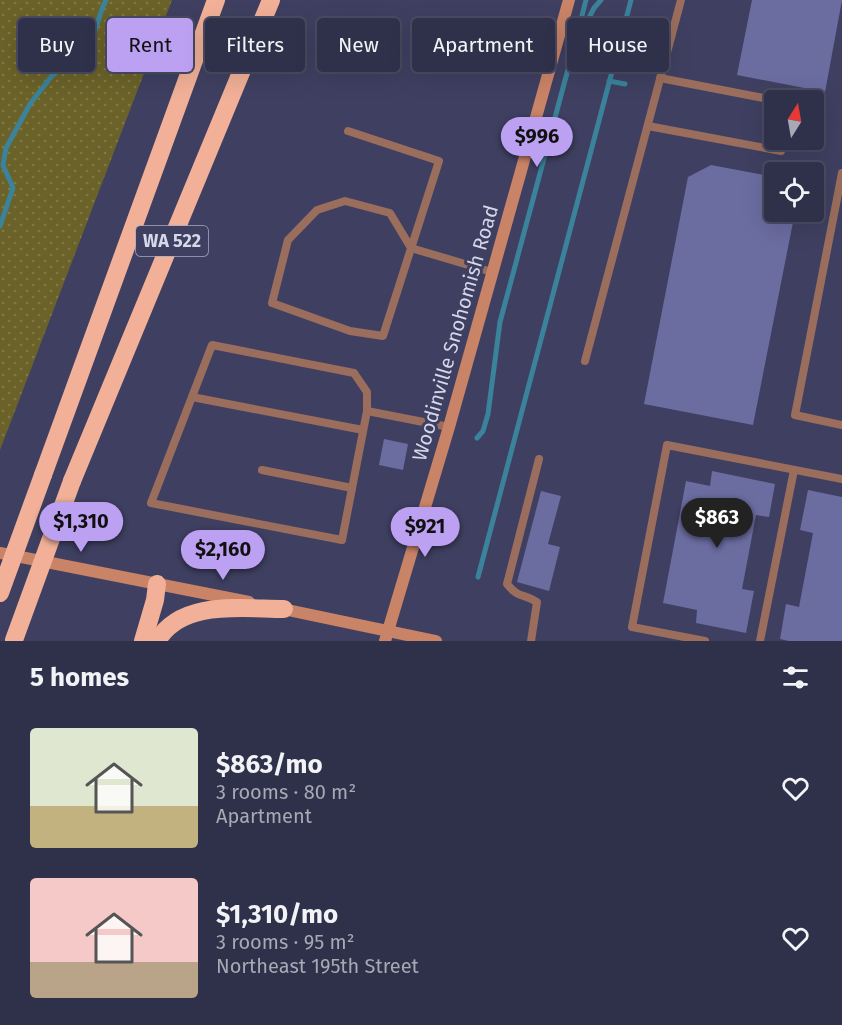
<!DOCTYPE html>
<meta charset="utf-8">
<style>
:root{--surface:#2f3049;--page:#373850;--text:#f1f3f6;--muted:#a7a9b4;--line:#4a4b61;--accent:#bca0f2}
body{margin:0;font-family:"Fira Sans",sans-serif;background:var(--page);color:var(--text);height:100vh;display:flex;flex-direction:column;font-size:22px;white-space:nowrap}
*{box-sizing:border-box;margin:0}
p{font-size:20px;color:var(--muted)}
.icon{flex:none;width:33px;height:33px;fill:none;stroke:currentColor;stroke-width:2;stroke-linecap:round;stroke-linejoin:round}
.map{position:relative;height:641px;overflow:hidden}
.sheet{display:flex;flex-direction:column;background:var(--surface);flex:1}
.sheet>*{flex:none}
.guide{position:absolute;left:18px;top:18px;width:807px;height:54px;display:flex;gap:12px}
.needle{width:39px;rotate:11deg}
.tools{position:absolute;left:764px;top:90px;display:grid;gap:12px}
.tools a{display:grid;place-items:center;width:60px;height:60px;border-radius:6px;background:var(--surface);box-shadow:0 6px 24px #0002,0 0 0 2px var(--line);font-size:30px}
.price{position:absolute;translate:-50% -51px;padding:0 14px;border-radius:21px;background:var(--accent);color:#111;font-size:20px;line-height:39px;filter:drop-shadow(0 2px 3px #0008)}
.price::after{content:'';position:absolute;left:50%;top:36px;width:18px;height:14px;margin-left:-9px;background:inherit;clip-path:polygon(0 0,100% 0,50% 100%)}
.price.selected{background:#222;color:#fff}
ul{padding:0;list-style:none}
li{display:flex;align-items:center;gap:18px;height:150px;padding:0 30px}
li span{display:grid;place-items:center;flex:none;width:168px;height:120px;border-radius:6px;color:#555}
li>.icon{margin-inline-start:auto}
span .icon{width:72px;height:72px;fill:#fffc;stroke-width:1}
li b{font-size:26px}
h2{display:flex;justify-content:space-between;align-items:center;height:72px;padding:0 30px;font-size:26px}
.pill{padding:0 21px;border-radius:6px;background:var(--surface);box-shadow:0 6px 24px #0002,0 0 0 2px var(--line);font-size:21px;line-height:54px}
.pill.selected{background:var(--accent);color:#111}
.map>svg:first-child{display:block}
</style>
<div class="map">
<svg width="842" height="641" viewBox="0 0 842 641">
<defs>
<pattern id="park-dots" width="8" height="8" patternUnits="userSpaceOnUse" patternTransform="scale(1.5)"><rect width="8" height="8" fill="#6a6228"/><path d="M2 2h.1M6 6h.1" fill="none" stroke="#7f7847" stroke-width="1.8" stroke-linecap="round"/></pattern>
</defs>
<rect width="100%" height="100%" fill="#3f4061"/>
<polygon fill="url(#park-dots)" points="0,0 172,0 0,450"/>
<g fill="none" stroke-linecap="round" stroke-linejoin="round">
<g stroke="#3a839b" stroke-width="5">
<polyline points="576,39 586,0"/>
<polyline points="609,81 625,84"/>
<polyline points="0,226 13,188 3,165 6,148 30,104 51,77 92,40 102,9 106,0"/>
<polyline points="477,438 483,431 488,414 500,322 574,47 594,8 601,0"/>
<polyline points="478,577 631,0"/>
</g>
</g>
<g fill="#6b6ca0">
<polygon points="752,0 842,0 825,92 737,75"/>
<polygon points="711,165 774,177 774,212 795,212 753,425 644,404 688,177"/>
<polygon points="384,439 408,444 403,470 379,465"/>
<polygon points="712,471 775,484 769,517 756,515 742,589 754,591 746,633 696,623 697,610 663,603 686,481 710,486"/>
<polygon points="808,490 842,497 842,641 789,641 780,639 786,604 799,607 813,533 800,530"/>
<polygon points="541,491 561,496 548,544 560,547 549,591 517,582"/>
</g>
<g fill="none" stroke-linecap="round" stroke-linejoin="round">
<g stroke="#9a6d5c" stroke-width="8">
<polyline points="454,42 550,68"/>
<polyline points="660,78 774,100"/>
<polyline points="648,126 781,151 783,140"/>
<polyline points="348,131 439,161 383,336 350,331 272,303 288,240 317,210 345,201 390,213 411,248 492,272"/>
<polyline points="842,173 795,415 842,425"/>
<polygon points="212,345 354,373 367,392 367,411 342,540 151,503"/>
<polyline points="585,361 681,0"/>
<polyline points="192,397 363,430"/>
<polyline points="367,411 449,427"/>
<polyline points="262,470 352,488"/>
<path d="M 531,641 L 537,602 C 523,593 519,599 507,584 L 539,459"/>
<polyline points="705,641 632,627 667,445 842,479"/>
<polyline points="760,641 794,470"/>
</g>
<g stroke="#c98367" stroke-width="12">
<polyline points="0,553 249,602"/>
<polyline points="278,608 436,641"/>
<polyline points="385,641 449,427 569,0"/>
</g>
<g stroke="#f1b097" stroke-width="18">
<polyline points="43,475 216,0"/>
<polyline points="72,481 271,0"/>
<polyline points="143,641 155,600 157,584"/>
<path d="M 157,641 C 182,599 242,609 284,609"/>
</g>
<g stroke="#f1b097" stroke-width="18">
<polyline points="0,593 43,475"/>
<polyline points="14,640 72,481"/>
</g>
</g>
<g text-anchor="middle" stroke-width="6" stroke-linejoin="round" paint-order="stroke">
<rect fill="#3f4061" stroke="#a9aac2" stroke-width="1.5" x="136" y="226" width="72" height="30" rx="4.5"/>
<g font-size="18" font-weight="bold" fill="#d6d7eb">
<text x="172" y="247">WA 522</text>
</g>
<g font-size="20" fill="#d6d7eb" stroke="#3f4061">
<text transform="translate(455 333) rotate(-74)" y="7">Woodinville Snohomish Road</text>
</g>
</g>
</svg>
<div class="tools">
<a><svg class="needle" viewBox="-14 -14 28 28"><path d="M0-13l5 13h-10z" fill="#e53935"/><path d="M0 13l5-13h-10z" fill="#a7a9b4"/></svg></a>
<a><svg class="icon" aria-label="locate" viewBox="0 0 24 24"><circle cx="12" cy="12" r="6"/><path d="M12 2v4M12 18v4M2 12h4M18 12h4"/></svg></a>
</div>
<b class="price" style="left:537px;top:168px">$996</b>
<b class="price selected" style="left:717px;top:549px">$863</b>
<b class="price" style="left:81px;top:553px">$1,310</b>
<b class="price" style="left:425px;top:558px">$921</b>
<b class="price" style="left:223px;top:581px">$2,160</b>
<div class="guide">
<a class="pill">Buy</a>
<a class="pill selected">Rent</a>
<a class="pill">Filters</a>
<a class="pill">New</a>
<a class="pill">Apartment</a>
<a class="pill">House</a>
</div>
</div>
<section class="sheet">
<h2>5 homes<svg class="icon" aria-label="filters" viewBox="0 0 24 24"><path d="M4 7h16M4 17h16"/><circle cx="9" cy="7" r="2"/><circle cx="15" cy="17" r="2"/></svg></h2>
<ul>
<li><span style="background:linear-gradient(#dfe7d0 65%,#c2b280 0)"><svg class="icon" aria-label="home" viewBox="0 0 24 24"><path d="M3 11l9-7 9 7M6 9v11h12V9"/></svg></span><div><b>$863/mo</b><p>3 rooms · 80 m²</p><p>Apartment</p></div><svg class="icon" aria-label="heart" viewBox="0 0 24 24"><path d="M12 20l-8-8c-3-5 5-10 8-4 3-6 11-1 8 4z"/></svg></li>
<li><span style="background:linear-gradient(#f6c9c9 70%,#b9a48a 0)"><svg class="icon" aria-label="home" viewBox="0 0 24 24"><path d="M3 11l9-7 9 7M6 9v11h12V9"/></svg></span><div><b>$1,310/mo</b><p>3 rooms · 95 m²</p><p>Northeast 195th Street</p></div><svg class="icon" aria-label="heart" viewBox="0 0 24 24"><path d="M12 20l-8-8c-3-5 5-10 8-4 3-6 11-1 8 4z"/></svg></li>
</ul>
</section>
